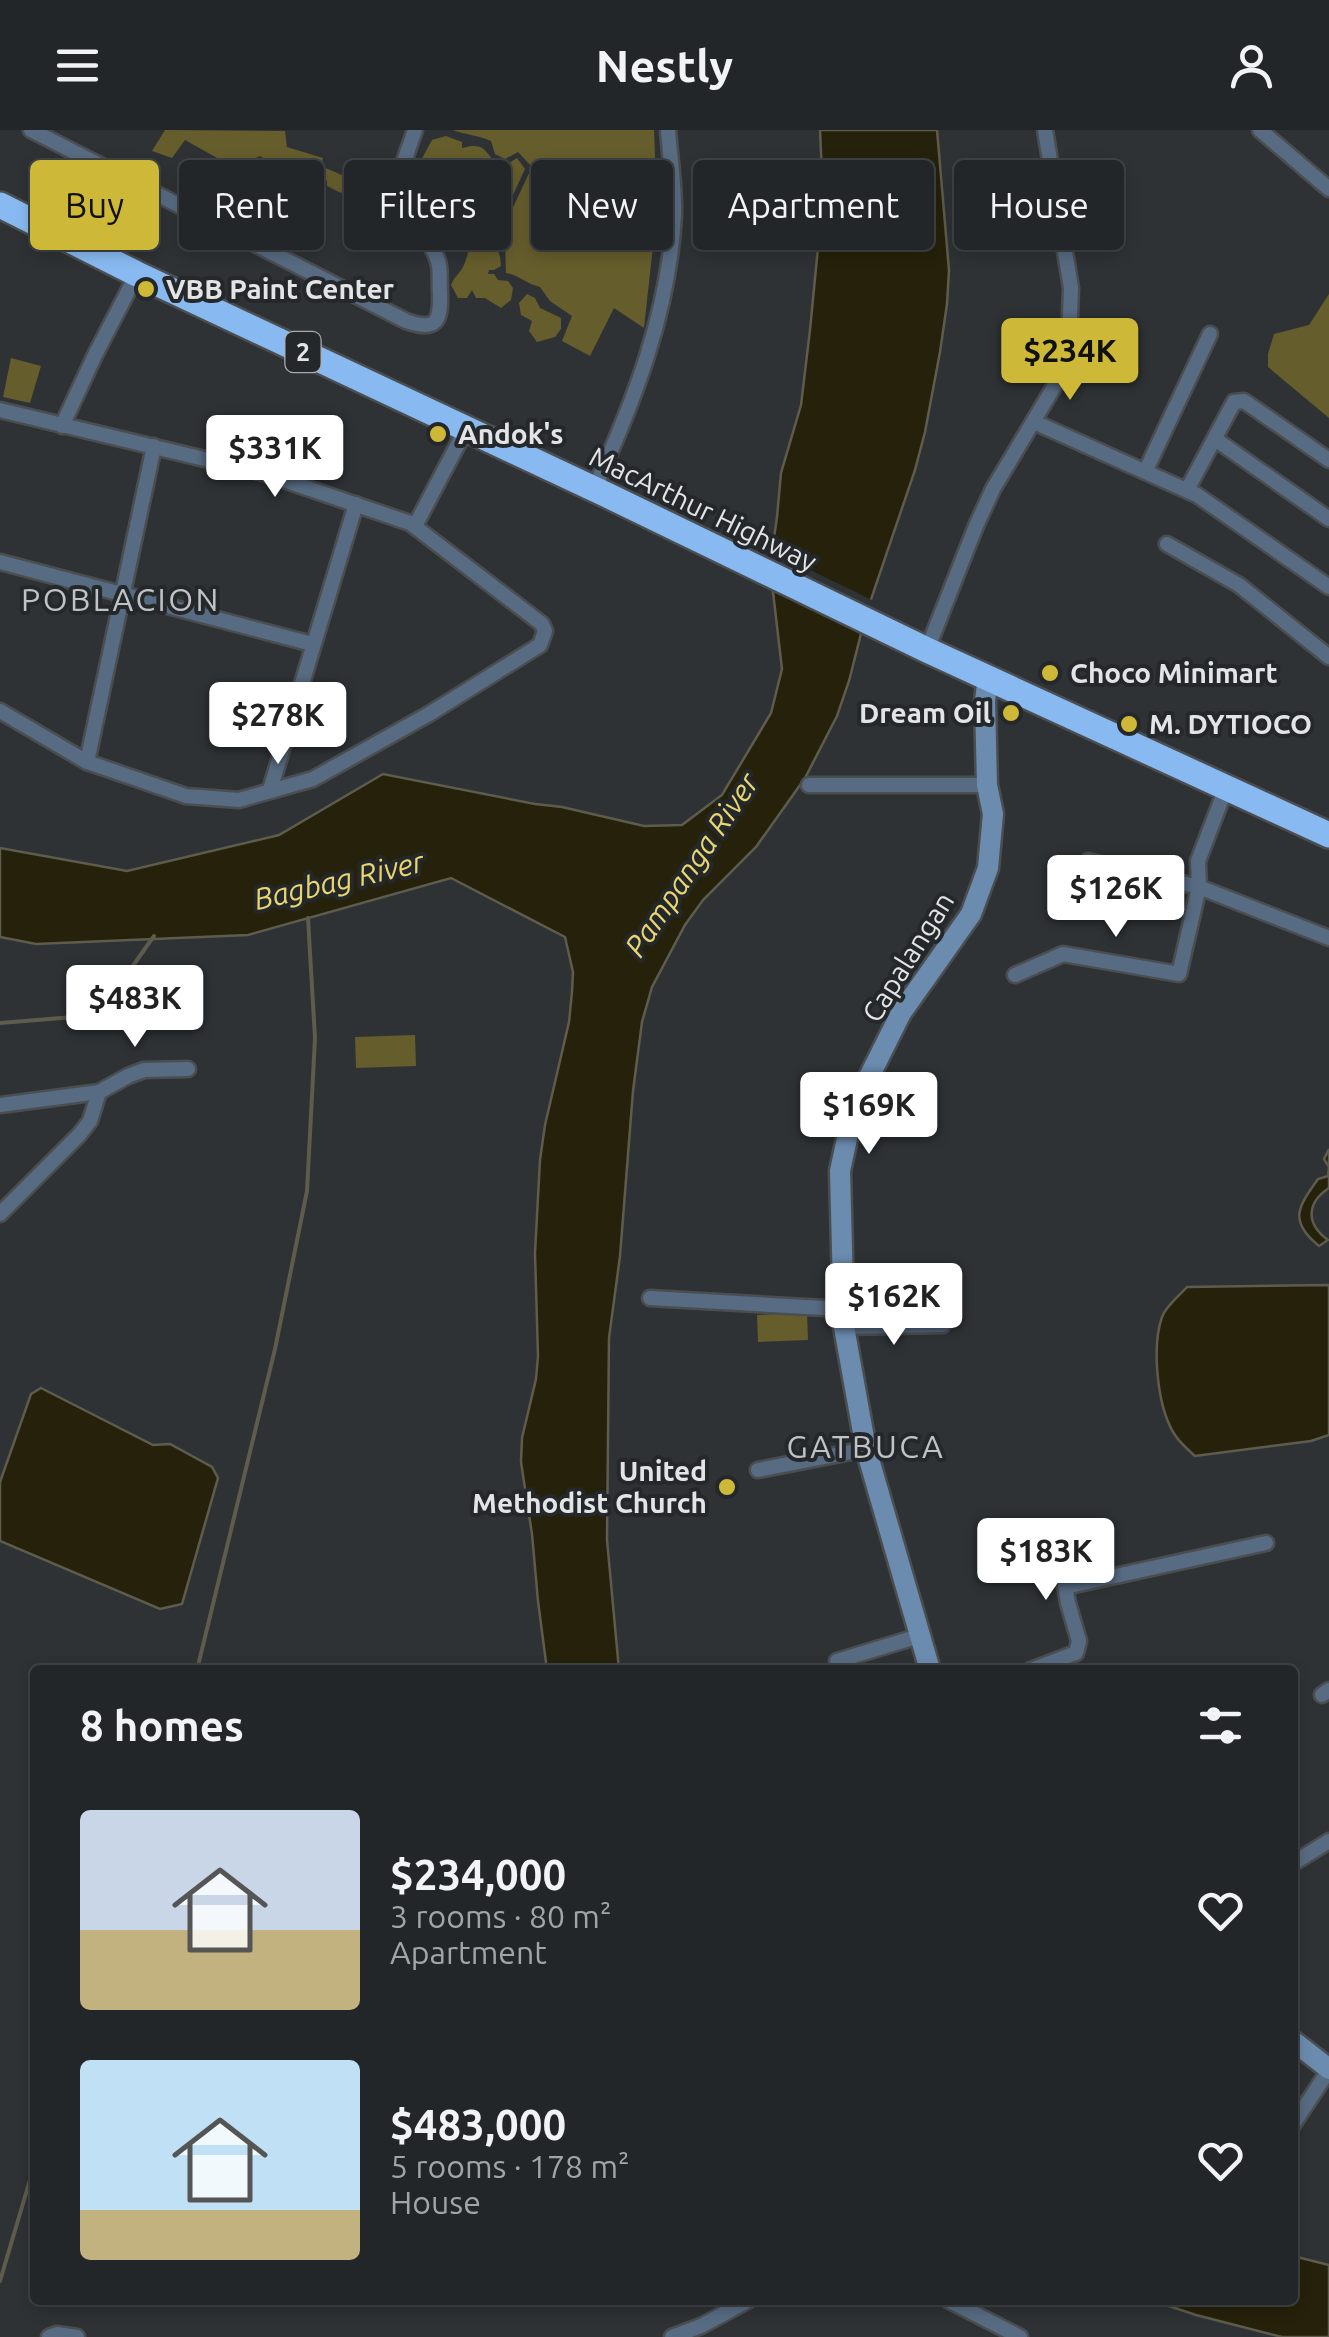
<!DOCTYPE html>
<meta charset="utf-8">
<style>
:root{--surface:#222628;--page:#2e3234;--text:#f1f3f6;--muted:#a2a5a8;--line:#3f4345;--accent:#ceb837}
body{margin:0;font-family:Ubuntu,sans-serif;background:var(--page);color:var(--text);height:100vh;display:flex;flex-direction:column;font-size:38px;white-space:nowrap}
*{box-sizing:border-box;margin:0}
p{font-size:32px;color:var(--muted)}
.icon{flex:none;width:55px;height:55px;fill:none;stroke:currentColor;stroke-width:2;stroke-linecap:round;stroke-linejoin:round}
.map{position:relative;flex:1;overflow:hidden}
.sheet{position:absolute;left:30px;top:1535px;width:1268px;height:640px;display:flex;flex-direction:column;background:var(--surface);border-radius:10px;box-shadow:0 5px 15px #0003,0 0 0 2px var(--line)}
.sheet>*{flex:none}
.guide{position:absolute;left:30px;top:30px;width:1270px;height:90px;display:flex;gap:20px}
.price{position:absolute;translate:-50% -85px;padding:0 22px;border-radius:10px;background:#fff;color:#222;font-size:32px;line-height:65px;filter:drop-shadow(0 2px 5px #0008)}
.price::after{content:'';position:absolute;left:50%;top:60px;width:30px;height:22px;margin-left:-15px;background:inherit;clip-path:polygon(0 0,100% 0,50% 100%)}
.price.active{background:var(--accent);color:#111}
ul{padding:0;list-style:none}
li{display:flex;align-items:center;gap:30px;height:250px;padding:0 50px}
li span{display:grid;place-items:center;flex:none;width:280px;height:200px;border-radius:10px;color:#555}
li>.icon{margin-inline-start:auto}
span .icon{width:120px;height:120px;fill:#fffc;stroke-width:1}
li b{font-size:42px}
h2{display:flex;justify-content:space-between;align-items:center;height:120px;padding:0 50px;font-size:42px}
.tag{padding:0 35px;border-radius:10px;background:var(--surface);box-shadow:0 5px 15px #0003,0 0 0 2px var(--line);font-size:35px;line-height:90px}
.tag.active{background:var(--accent);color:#111}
header{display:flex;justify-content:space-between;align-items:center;height:130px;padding:0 50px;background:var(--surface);font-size:45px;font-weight:600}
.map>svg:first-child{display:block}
</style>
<header><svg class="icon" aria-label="menu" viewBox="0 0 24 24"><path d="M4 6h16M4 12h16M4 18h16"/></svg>Nestly<svg class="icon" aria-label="person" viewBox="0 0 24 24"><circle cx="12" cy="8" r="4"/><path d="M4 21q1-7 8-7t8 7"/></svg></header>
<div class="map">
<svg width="1329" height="2207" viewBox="0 0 1329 2207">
<rect width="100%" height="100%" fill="#2e3235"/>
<g fill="#655d2c">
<polygon points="165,0 285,1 287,17 323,28 321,36 351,49 341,63 327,56 327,51 315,43 312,46 292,39 290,41 276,32 271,33 260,26 235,38 185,10 172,28 152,21"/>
<path d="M 453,0 L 654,0 L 657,80 L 644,198 L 614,178 L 590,226 L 562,211 L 572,186 L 550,171 L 540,157 C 526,154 519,145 506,143 L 505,112 L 512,97 L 507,90 L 532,37 L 518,22 L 505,29 L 495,24 L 491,11 C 478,5 466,5 453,0 Z"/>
<path d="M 446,6 L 462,12 L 462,18 C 490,10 483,27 503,37 L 517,28 L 525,39 L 501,91 L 508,96 L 496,108 L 443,77 L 417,54 L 419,34 L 432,10 Z"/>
<path d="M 483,109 C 497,116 500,120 501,136 L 494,140 L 489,140 L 488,144 L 494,144 L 498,150 L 508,151 L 513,158 L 511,170 L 501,178 L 485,168 L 476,168 L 472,160 L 467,168 L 458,168 L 451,155 C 454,147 459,144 463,137 C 467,129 468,119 473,110 Z"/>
<polygon points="527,164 535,168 540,178 561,188 561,199 555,207 537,212 529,201 532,191 521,185 519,173"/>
<polygon points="1329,164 1329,288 1268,237 1268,224 1274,204 1309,195"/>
<polygon points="11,228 41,236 30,273 3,267"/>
<polygon points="415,905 416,936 356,938 355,907"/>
<polygon points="807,1183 808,1210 758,1212 757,1185"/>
</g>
<g fill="#25210a" stroke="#5e5c4c" stroke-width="2.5">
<polygon points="820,0 937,0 949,140 947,174 940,222 925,302 915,340 866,484 849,551 837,586 805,648 756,717 703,770 685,795 652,857 642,892 633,961 620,1126 609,1208 607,1410 619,1540 547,1540 538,1471 532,1404 521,1332 522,1308 536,1249 538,1226 535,1123 540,1030 545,995 569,892 572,862 573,842 565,807 451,748 248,805 36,814 0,807 0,718 127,741 279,705 383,644 535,674 562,677 644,696 682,695 722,665 771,583 782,539 770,436 777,387 781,343 801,275 810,200 823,66"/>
<path d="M 1329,1019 L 1329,1058 C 1306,1073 1306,1094 1328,1110 L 1319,1116 C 1288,1091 1298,1077 1318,1049 L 1328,1046 L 1329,1037 L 1324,1029 Z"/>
<path d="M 1329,1155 L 1329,1305 L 1311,1311 L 1195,1326 C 1185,1317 1175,1308 1170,1296 C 1157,1269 1152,1215 1162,1187 C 1166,1176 1179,1166 1187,1157 Z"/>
<polygon points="41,1258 153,1315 170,1314 212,1337 218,1348 182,1474 160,1479 0,1411 0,1352 31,1264"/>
<polygon points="1293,2126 1329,2135 1329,2207 1282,2207 1196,2185 1151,2170 1292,2170"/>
</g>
<polygon fill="#2e3235" points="767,419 876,472 871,486 765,436"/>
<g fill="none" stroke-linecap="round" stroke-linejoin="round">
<g stroke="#5e5c4c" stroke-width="4">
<polyline points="0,893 98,885 154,806"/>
<polyline points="197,1540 275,1219 307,1061 315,908 308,788"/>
<polyline points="0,2151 35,2033"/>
</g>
<g stroke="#4b4e51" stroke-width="19">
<g id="street">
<path d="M 31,0 L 406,191 C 437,202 441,191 440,162 C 439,152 441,141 438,131 C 429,104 405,82 401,53 C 400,37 410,16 415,0"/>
<polyline points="1260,0 1329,59"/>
<polyline points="0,280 263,343 410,393 542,494 545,501 540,515 429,584 313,649 239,670 186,666 87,632 0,581"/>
<polyline points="1034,292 1197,365 1329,457"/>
<polyline points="62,296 95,225 137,144"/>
<polyline points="1215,309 1329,389"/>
<polyline points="1146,340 1210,204"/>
<path d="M 594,359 C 634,272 669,182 674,85 C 675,57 670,28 668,0"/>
<polyline points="1187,360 1234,272 1244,271 1329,330"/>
<polyline points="415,396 466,299"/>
<polyline points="1167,414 1239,455 1329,527"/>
<polyline points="0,432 312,514"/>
<polyline points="927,520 976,396 993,359 1058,250 1069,213 1071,158 1045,0"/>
<polyline points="87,632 154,316"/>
<polyline points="809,655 987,655"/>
<polyline points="270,660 356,374"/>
<polyline points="1088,731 1199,757 1329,808"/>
<polyline points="1015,845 1063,824 1179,844 1199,757 1198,731 1226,658"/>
<polyline points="0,975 99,962 128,946 144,940 188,939"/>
<polyline points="0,1084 79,1005 90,991 99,962"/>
<polyline points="650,1168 842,1179"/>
<polyline points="844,1197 943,1195"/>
<polyline points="758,1340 866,1319"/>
<polyline points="1065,1457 1266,1413"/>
<polyline points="837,1531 919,1506"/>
<polyline points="1031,1540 1076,1523 1079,1511 1068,1473 1056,1401"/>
<polyline points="1322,1565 1329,1560"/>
<polyline points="1292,1734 1329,1711"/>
<polyline points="1292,1996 1329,1940"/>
<polyline points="948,2170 1020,2207"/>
<polyline points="49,2207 57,2204 77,2207"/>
<polyline points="672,2207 701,2196 749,2170"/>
</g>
</g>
<g stroke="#4b4e51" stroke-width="25">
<g id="secondary">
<polyline points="930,1540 866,1319 844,1197 840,1041 851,990 867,951 901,883 971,784 988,738 993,684 987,655 985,571 988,546"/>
<polyline points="1292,1910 1329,1939"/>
</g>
</g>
<g stroke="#4b4e51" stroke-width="30">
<polyline id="highway" points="0,75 137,144 607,365 927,520 1329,705"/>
</g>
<use href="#street" stroke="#576b82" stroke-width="14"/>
<use href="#secondary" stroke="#6b8baf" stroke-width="20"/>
<use href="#highway" stroke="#88baf1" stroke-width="25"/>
</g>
<g fill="#ceb837" stroke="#25282b" stroke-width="4">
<circle cx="146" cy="159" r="10"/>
<circle cx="438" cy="304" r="10"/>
<circle cx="1050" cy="543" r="10"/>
<circle cx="1011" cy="583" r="10"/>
<circle cx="1129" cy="594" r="10"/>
<circle cx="727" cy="1357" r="10"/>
</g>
<g text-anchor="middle" stroke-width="8" stroke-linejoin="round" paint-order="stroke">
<rect fill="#25282b" stroke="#a9acae" stroke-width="2.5" x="285.5" y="202" width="35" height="40" rx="8"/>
<g font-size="25" font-weight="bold" fill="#e2e4e6">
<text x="303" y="231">2</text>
</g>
<g font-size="28" font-weight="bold" fill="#e2e4e6" stroke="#25282b" text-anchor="start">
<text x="166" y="169">VBB Paint Center</text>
<text x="458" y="314">Andok's</text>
<text x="1070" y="553">Choco Minimart</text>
<text x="991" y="593" text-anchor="end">Dream Oil</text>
<text x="1149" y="604">M. DYTIOCO</text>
<text x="707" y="1351" text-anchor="end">United<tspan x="707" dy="32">Methodist Church</tspan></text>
</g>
<g font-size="28" fill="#e2e4e6" stroke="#25282b">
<text transform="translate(703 379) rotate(26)" y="10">MacArthur Highway</text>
<text transform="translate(908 827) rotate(-58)" y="10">Capalangan</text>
</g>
<g font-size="30" font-style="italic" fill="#e9d66e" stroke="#25282b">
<text transform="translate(692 735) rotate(-56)" y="10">Pampanga River</text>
<text transform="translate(339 751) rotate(-13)" y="10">Bagbag River</text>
</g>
<g font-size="32" letter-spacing="2.5" fill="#bfc3c8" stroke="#25282b">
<text x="121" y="481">POBLACION</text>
<text x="866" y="1328">GATBUCA</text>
</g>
</g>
</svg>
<b class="price active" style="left:1070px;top:273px">$234K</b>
<b class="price" style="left:275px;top:370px">$331K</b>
<b class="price" style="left:278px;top:637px">$278K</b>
<b class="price" style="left:1116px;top:810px">$126K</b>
<b class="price" style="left:135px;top:920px">$483K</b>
<b class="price" style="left:869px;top:1027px">$169K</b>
<b class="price" style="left:894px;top:1218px">$162K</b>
<b class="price" style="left:1046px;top:1473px">$183K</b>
<div class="guide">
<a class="tag active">Buy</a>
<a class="tag">Rent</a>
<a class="tag">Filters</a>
<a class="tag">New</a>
<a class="tag">Apartment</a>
<a class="tag">House</a>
</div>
<section class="sheet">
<h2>8 homes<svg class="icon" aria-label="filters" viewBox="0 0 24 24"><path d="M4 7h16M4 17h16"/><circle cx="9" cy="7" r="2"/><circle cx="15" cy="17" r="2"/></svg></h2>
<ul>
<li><span style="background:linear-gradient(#c9d6e8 60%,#c2b280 0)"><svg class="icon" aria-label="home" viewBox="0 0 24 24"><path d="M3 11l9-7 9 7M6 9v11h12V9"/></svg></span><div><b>$234,000</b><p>3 rooms · 80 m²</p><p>Apartment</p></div><svg class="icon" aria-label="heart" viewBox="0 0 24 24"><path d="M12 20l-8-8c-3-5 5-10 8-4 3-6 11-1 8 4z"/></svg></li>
<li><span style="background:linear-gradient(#bfe0f5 75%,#c2b280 0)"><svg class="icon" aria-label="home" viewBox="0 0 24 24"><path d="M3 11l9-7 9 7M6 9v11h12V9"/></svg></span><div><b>$483,000</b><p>5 rooms · 178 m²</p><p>House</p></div><svg class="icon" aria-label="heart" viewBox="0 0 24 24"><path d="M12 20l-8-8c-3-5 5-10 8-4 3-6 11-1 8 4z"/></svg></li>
</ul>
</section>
</div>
